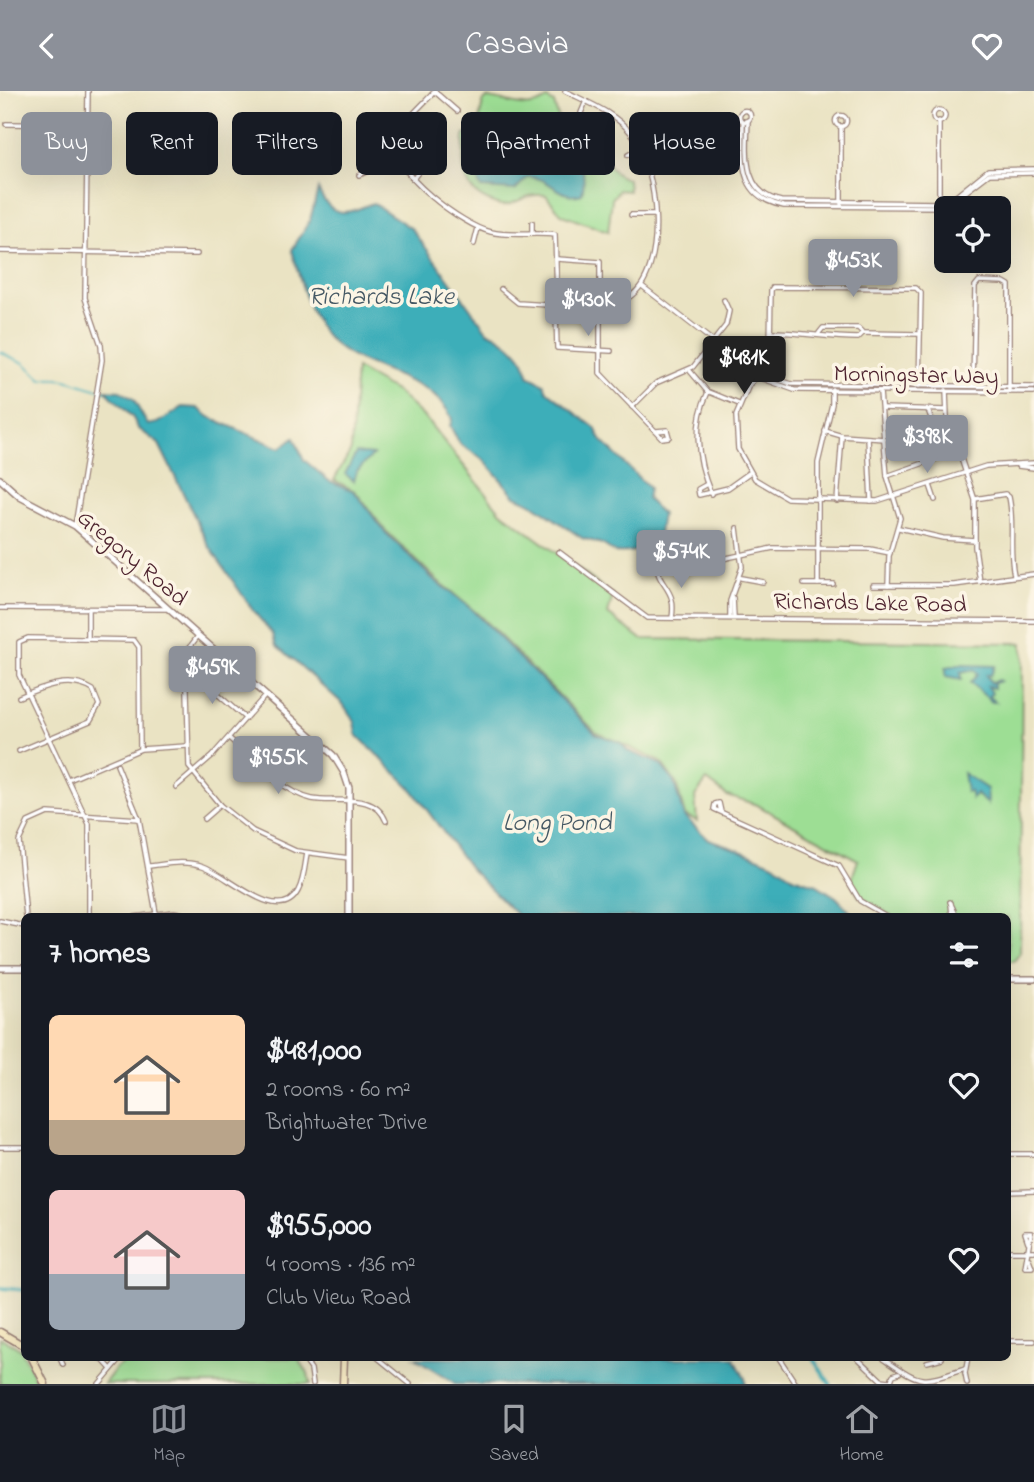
<!DOCTYPE html>
<meta charset="utf-8">
<style>
:root{--surface:#171b24;--page:#20242c;--text:#f1f3f6;--muted:#9ea1a6;--line:#363941;--accent:#8c9099}
body{margin:0;font-family:"Indie Flower",sans-serif;background:var(--page);color:var(--text);height:100vh;display:flex;flex-direction:column;font-size:26px;white-space:nowrap}
*{box-sizing:border-box;margin:0}
p{font-size:23px;color:var(--muted)}
.icon{flex:none;width:38px;height:38px;fill:none;stroke:currentColor;stroke-width:2;stroke-linecap:round;stroke-linejoin:round}
.map{position:relative;flex:1;overflow:hidden}
.details{position:absolute;left:21px;top:822px;width:990px;height:448px;display:flex;flex-direction:column;background:var(--surface);border-radius:10px;box-shadow:0 7px 28px #0002}
.details>*{flex:none}
.guide{position:absolute;left:21px;top:21px;width:992px;height:63px;display:flex;gap:14px}
.controls{position:absolute;left:934px;top:105px;display:grid;gap:14px}
.controls a{display:grid;place-items:center;width:77px;height:77px;border-radius:10px;background:var(--surface);box-shadow:0 7px 28px #0002;font-size:35px}
.price{position:absolute;translate:-50% -60px;padding:0 16px;border-radius:7px;background:var(--accent);color:#fff;font-size:23px;line-height:46px;filter:drop-shadow(0 2px 4px #0008)}
.price::after{content:'';position:absolute;left:50%;top:42px;width:21px;height:16px;margin-left:-10px;background:inherit;clip-path:polygon(0 0,100% 0,50% 100%)}
.price.selected{background:#222;color:#fff}
ul{padding:0;list-style:none}
li{display:flex;align-items:center;gap:21px;height:175px;padding:0 28px}
li span{display:grid;place-items:center;flex:none;width:196px;height:140px;border-radius:10px;color:#555}
li>.icon{margin-inline-start:auto}
span .icon{width:84px;height:84px;fill:#fffc;stroke-width:1}
li b{font-size:30px}
h2{display:flex;justify-content:space-between;align-items:center;height:84px;padding:0 28px;font-size:30px}
.pill{padding:0 24px;border-radius:10px;background:var(--surface);box-shadow:0 7px 28px #0002;font-size:24px;line-height:63px}
.pill.selected{background:var(--accent);color:#fff}
header{display:flex;justify-content:space-between;align-items:center;height:91px;padding:0 28px;background:var(--accent);color:#fff;font-size:32px;font-weight:600}
.menu{display:flex;justify-content:space-around;align-items:center;height:98px;border-top:2px solid var(--line);background:var(--surface);font-size:19px;color:var(--muted)}
.menu a{display:grid;justify-items:center;gap:4px}
.menu .selected{color:var(--accent)}
.map>svg:first-child{display:block}
</style>
<header><svg class="icon" aria-label="back" viewBox="0 0 24 24"><path d="M15 5l-7 7 7 7"/></svg>Casavia<svg class="icon" aria-label="heart" viewBox="0 0 24 24"><path d="M12 20l-8-8c-3-5 5-10 8-4 3-6 11-1 8 4z"/></svg></header>
<div class="map">
<svg width="1034" height="1293" viewBox="0 0 1034 1293">
<rect width="100%" height="100%" fill="#fcf5e5"/>
<filter id="ink" filterUnits="userSpaceOnUse"><feTurbulence type="fractalNoise" baseFrequency=".0143" numOctaves="2"/><feDisplacementMap in="SourceGraphic" scale="14" xChannelSelector="R" yChannelSelector="G"/><feConvolveMatrix kernelMatrix="1 2 1 2 8 2 1 2 1" color-interpolation-filters="sRGB"/></filter>
<filter id="wash" filterUnits="userSpaceOnUse"><feTurbulence type="fractalNoise" baseFrequency=".00686" numOctaves="4" result="noise"/><feDisplacementMap in="SourceGraphic" scale="28" xChannelSelector="R" yChannelSelector="G"/><feGaussianBlur stdDeviation="1.57" result="paint"/><feColorMatrix in="noise" values="0 0 0 0 0 0 0 0 0 0 0 0 0 0 0 0 0 1.4 0 .05"/><feComposite in="paint" operator="in"/></filter>
<g filter="url(#wash)">
<rect width="100%" height="100%" fill="#eae3c3"/>
<g fill="#9dde94" stroke="#747e60" stroke-width="2">
<path d="M 487,7 C 509,9 527,22 547,8 L 554,12 C 557,24 559,33 570,38 L 578,33 L 594,39 C 607,56 602,82 628,88 L 629,100 L 619,99 L 612,108 L 608,141 L 562,124 L 546,104 C 526,103 526,107 510,113 C 502,116 496,113 489,110 C 457,95 463,74 464,44 L 477,38 L 483,11 Z"/>
<polygon points="356,278 397,301 426,328 501,421 613,504 608,523 642,548 1022,552 1020,862 1014,870 1008,870 1008,826 893,826 858,804 851,790 858,769 757,714 727,704 707,689 695,705 697,730 685,724 676,692 661,671 596,641 478,523 437,489 385,439 355,400 334,389 351,359"/>
<polygon points="0,1246 20,1258 38,1293 0,1293"/>
<polygon points="130,1267 298,1267 308,1282 310,1293 104,1293 116,1277"/>
</g>
<g fill="#3eaeb9" stroke="#446672" stroke-width="2">
<path d="M 522,39 L 526,49 C 558,58 592,58 582,103 C 561,110 549,85 528,86 L 515,99 L 481,97 L 472,76 L 475,73 C 493,73 515,80 521,58 L 510,50 L 516,40 Z"/>
<path d="M 318,98 C 332,129 346,123 373,112 L 412,138 L 487,240 C 505,248 527,265 528,285 L 544,293 L 547,300 L 595,337 L 601,349 L 649,397 L 647,408 L 662,423 L 659,442 L 644,459 L 616,462 L 602,453 L 582,447 L 531,412 L 515,405 L 483,368 L 460,353 L 450,335 L 452,328 C 432,281 363,285 329,248 C 308,226 300,187 292,159 L 310,129 Z"/>
<polygon points="105,299 120,300 133,308 148,334 158,332 183,316 198,317 209,326 280,357 294,347 304,369 329,390 354,400 385,441 433,488 470,517 596,643 620,651 628,660 660,673 673,689 684,725 708,748 738,758 776,774 793,786 817,794 836,806 855,826 519,826 470,777 410,696 357,644 355,631 343,613 277,554 273,543 254,521 209,455 159,353 138,337 133,327"/>
<polygon points="356,362 373,364 357,380 354,390 345,383"/>
<polygon points="963,574 994,575 990,584 986,584 991,592 998,589 1000,590 994,592 994,597 988,595 992,602 989,605 996,611 992,611 970,592 977,584 974,579 960,582 961,589 945,586 945,577"/>
<polygon points="963,682 987,698 988,713 976,703 972,708 970,700 966,701"/>
<polygon points="414,1267 734,1267 745,1287 745,1293 455,1293"/>
</g>
<g fill="none" stroke-linecap="round" stroke-linejoin="round">
<path stroke="#3eaeb9" stroke-width="2" d="M 0,261 L 24,272 L 42,289 C 66,284 80,296 105,300"/>
<g stroke="#3eaeb9" stroke-width="3.5">
<polyline points="0,1197 24,1199"/>
<polyline points="813,1267 830,1293"/>
</g>
</g>
</g>
<g filter="url(#ink)">
<g fill="none" stroke-linecap="round" stroke-linejoin="round">
<g stroke="#9a8177" stroke-width="6">
<g id="minor">
<polyline points="434,0 457,20"/>
<path d="M 435,0 C 423,14 400,32 396,50 C 389,81 464,135 491,141 C 512,146 534,141 555,144 L 557,205"/>
<path d="M 565,0 C 589,12 614,21 632,43 C 658,77 670,181 628,207 C 610,218 586,214 565,214"/>
<circle cx="939" cy="25" r="6"/>
<circle cx="745" cy="25" r="5.5"/>
<polyline points="581,22 586,10"/>
<circle cx="841" cy="30" r="5.5"/>
<path d="M 748,29 C 747,61 741,102 781,110 L 942,112 L 956,105 L 988,79 L 1034,78"/>
<path d="M 743,30 C 743,68 736,106 784,115 L 946,116 L 989,83 L 1034,82"/>
<polyline points="6,33 87,34"/>
<polyline points="628,64 641,57"/>
<polyline points="359,84 397,68"/>
<polyline points="413,88 428,69"/>
<polyline points="841,113 841,35"/>
<polyline points="939,114 939,30"/>
<polyline points="631,124 653,124"/>
<polyline points="532,143 532,132"/>
<polyline points="474,153 478,137"/>
<polyline points="0,160 197,163"/>
<polyline points="557,168 600,171 600,282 662,347 669,346 667,339 656,340"/>
<polyline points="642,195 745,275"/>
<polyline points="501,198 518,212 548,214"/>
<circle cx="556" cy="214" r="8"/>
<polyline points="556,222 557,257 611,260"/>
<path d="M 771,241 C 802,241 827,247 858,247 L 863,242 L 858,237 L 823,237 L 819,242"/>
<polyline points="863,242 920,243"/>
<polyline points="763,270 770,254 771,199 773,196 916,197 921,202 919,295"/>
<polyline points="756,277 763,270 759,280"/>
<polyline points="690,280 707,300 739,313"/>
<polyline points="760,283 792,293 1034,296"/>
<polyline points="750,285 749,294 759,284 757,278 750,280 755,288"/>
<polyline points="758,286 794,299 1034,301"/>
<polyline points="749,294 736,325 738,358 755,388 787,407 877,410 986,375 1034,372"/>
<polyline points="973,295 975,195 979,190 1004,191 1009,194 1009,301"/>
<polyline points="946,299 947,326 975,409 975,456 980,491"/>
<path d="M 708,301 C 692,334 697,369 711,403"/>
<polyline points="880,301 887,385 900,427 889,465 888,494"/>
<polyline points="632,316 656,292 693,276 726,234 729,220 724,209"/>
<polyline points="882,317 946,319"/>
<polyline points="928,319 945,364"/>
<polyline points="825,340 842,345 885,348"/>
<polyline points="868,347 871,410"/>
<polyline points="1018,375 1034,377"/>
<polyline points="887,385 958,360"/>
<polyline points="707,393 698,398 699,404 728,397 749,382"/>
<polyline points="930,394 935,409"/>
<path d="M 975,408 L 1005,403 L 1009,406 C 1015,434 1008,456 1014,484"/>
<polyline points="837,410 842,345"/>
<polyline points="75,435 102,269 101,254 85,207 88,0"/>
<polyline points="899,437 943,447 975,449"/>
<polyline points="692,448 704,462 722,468 773,457 870,458 890,462"/>
<polyline points="559,461 647,527 1034,530"/>
<path d="M 665,466 C 647,484 668,491 672,509 C 673,514 673,521 672,527"/>
<polyline points="741,487 763,491"/>
<polyline points="804,493 833,493"/>
<polyline points="818,493 818,372 832,313 832,298"/>
<polyline points="873,494 954,494 1034,483"/>
<polyline points="733,507 734,527"/>
<polyline points="0,517 166,518"/>
<polyline points="730,527 730,510 742,476 737,437"/>
<polyline points="198,545 186,561 189,676 220,714 253,740 296,760 349,767"/>
<polyline points="88,547 88,519"/>
<polyline points="186,585 200,588 245,627"/>
<path d="M 229,647 C 253,668 280,701 312,708 C 337,713 374,700 386,730"/>
<path d="M 19,660 L 90,630 L 99,614 L 93,599 C 70,584 42,596 19,606"/>
<polyline points="117,674 139,728 156,822"/>
<polyline points="69,689 141,658 187,655"/>
<polyline points="176,696 212,665 265,605"/>
<polyline points="721,721 719,712 715,713 714,718 839,775 860,810 888,826"/>
<polyline points="204,728 220,714"/>
<path d="M 149,775 C 167,773 185,769 203,775 C 227,783 279,836 298,800 C 304,789 305,774 307,762"/>
<polyline points="950,811 957,826"/>
<polyline points="951,812 952,826"/>
<polyline points="26,826 19,750 28,731 48,722 139,728"/>
<polyline points="89,826 89,733 19,584 19,551 28,547 134,549 139,556 140,658"/>
<polyline points="134,826 174,821 198,826"/>
<polyline points="0,830 24,835"/>
<polyline points="0,1056 24,1056"/>
<polyline points="1008,1063 1034,1063"/>
<polyline points="1008,1101 1034,1100"/>
<polyline points="1028,1151 1025,1142 1031,1142 1025,1176 1032,1176 1029,1168"/>
<polyline points="1008,1160 1034,1160"/>
<polyline points="1008,1250 1034,1250"/>
<polyline points="60,1267 63,1274"/>
<polyline points="101,1267 111,1278"/>
<polyline points="303,1267 311,1278 313,1293"/>
<polyline points="378,1267 410,1293"/>
<polyline points="779,1267 796,1293"/>
<polyline points="858,1267 881,1289 890,1290"/>
<path d="M 884,1267 C 922,1293 919,1293 965,1278"/>
<polyline points="927,1271 942,1267"/>
<polyline points="99,1293 121,1267"/>
<polyline points="890,1293 893,1284 899,1282"/>
<polyline points="967,1293 965,1283 968,1267"/>
</g>
</g>
<g stroke="#9a8177" stroke-width="8">
<g id="tertiary">
<polyline points="0,388 20,406 75,435 333,664 344,682 349,697 349,826"/>
<polyline points="0,877 24,877"/>
<polyline points="1008,888 1034,888"/>
</g>
</g>
<g stroke="#9a8177" stroke-width="9">
<g id="secondary">
<polyline points="0,1241 24,1255"/>
<polyline points="32,1267 45,1293"/>
<polyline points="343,1293 344,1267"/>
</g>
</g>
<use href="#minor" stroke="#fff" stroke-width="3.5"/>
<use href="#tertiary" stroke="#fff" stroke-width="5"/>
<use href="#secondary" stroke="#f6e9c3" stroke-width="6"/>
</g>
</g>
<g text-anchor="middle" stroke-width="7" stroke-linejoin="round" paint-order="stroke">
<g font-size="24" fill="#4a1f2b" stroke="#fcf5e5">
<text transform="translate(916 283) rotate(1)" y="8">Morningstar Way</text>
<text transform="translate(133 466) rotate(40)" y="8">Gregory Road</text>
<text transform="translate(870 511) rotate(1)" y="8">Richards Lake Road</text>
</g>
<g font-size="26" font-style="italic" fill="#455864" stroke="#fcf5e5">
<text x="381" y="213">Richards Lake</text>
<text x="557" y="739">Long Pond</text>
</g>
</g>
</svg>
<div class="controls">
<a><svg class="icon" aria-label="locate" viewBox="0 0 24 24"><circle cx="12" cy="12" r="6"/><path d="M12 2v4M12 18v4M2 12h4M18 12h4"/></svg></a>
</div>
<b class="price" style="left:853px;top:208px">$453K</b>
<b class="price" style="left:588px;top:247px">$430K</b>
<b class="price selected" style="left:744px;top:305px">$481K</b>
<b class="price" style="left:927px;top:384px">$398K</b>
<b class="price" style="left:681px;top:499px">$574K</b>
<b class="price" style="left:212px;top:615px">$459K</b>
<b class="price" style="left:278px;top:705px">$955K</b>
<div class="guide">
<a class="pill selected">Buy</a>
<a class="pill">Rent</a>
<a class="pill">Filters</a>
<a class="pill">New</a>
<a class="pill">Apartment</a>
<a class="pill">House</a>
</div>
<section class="details">
<h2>7 homes<svg class="icon" aria-label="filters" viewBox="0 0 24 24"><path d="M4 7h16M4 17h16"/><circle cx="9" cy="7" r="2"/><circle cx="15" cy="17" r="2"/></svg></h2>
<ul>
<li><span style="background:linear-gradient(#ffd9b3 75%,#b9a48a 0)"><svg class="icon" aria-label="home" viewBox="0 0 24 24"><path d="M3 11l9-7 9 7M6 9v11h12V9"/></svg></span><div><b>$481,000</b><p>2 rooms · 60 m²</p><p>Brightwater Drive</p></div><svg class="icon" aria-label="heart" viewBox="0 0 24 24"><path d="M12 20l-8-8c-3-5 5-10 8-4 3-6 11-1 8 4z"/></svg></li>
<li><span style="background:linear-gradient(#f6c9c9 60%,#9aa5b1 0)"><svg class="icon" aria-label="home" viewBox="0 0 24 24"><path d="M3 11l9-7 9 7M6 9v11h12V9"/></svg></span><div><b>$955,000</b><p>4 rooms · 136 m²</p><p>Club View Road</p></div><svg class="icon" aria-label="heart" viewBox="0 0 24 24"><path d="M12 20l-8-8c-3-5 5-10 8-4 3-6 11-1 8 4z"/></svg></li>
</ul>
</section>
</div>
<nav class="menu">
<a class="selected"><svg class="icon" aria-label="map" viewBox="0 0 24 24"><path d="M3 6l6-2 6 2 6-2v14l-6 2-6-2-6 2zM9 4v14M15 6v14"/></svg>Map</a>
<a><svg class="icon" aria-label="saved" viewBox="0 0 24 24"><path d="M7 4h10v16l-5-4-5 4z"/></svg>Saved</a>
<a><svg class="icon" aria-label="home" viewBox="0 0 24 24"><path d="M3 11l9-7 9 7M6 9v11h12V9"/></svg>Home</a>
</nav>
